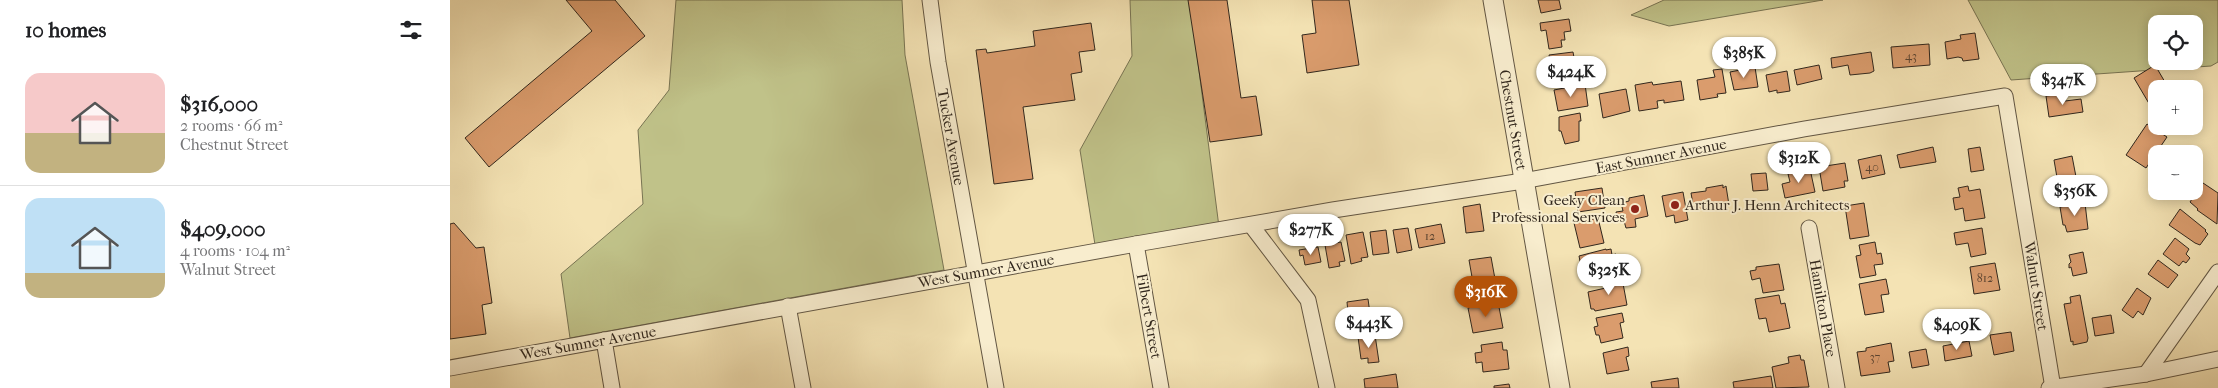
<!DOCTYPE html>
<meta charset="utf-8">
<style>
:root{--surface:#fff;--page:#f6f6f6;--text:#202124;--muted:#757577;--line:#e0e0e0;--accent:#b45309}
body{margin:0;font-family:"IM FELL French Canon",serif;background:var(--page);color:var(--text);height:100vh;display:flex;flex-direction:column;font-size:19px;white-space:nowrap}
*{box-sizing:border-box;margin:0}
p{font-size:16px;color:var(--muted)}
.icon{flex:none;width:28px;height:28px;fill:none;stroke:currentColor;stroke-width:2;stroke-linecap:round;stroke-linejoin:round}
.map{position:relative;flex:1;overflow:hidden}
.panel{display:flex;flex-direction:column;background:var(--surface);width:450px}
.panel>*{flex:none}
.fabs{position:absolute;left:1698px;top:15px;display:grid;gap:10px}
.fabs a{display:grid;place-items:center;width:55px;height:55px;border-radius:10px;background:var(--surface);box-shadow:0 2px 12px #0003;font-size:25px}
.price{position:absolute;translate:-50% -42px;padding:0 11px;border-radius:18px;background:#fff;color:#222;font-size:16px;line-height:32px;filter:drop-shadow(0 1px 2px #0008)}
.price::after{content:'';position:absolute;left:50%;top:30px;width:15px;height:11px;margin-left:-8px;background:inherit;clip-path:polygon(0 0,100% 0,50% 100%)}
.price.current{background:var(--accent);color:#fff}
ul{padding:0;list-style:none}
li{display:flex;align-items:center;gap:15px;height:125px;padding:0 25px}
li+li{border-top:1px solid var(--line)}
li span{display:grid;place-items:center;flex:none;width:140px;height:100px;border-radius:15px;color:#555}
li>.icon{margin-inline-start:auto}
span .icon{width:60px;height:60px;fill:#fffc;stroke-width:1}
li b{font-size:21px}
h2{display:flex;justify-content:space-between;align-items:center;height:60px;padding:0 25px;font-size:21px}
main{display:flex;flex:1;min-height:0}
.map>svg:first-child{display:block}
</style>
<main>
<section class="panel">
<h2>10 homes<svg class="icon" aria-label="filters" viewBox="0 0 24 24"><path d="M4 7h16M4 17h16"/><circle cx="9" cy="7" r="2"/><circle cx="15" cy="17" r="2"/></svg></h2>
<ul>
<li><span style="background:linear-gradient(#f6c9c9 60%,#c2b280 0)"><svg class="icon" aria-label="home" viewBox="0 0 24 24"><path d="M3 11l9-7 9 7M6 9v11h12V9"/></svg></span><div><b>$316,000</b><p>2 rooms · 66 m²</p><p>Chestnut Street</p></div></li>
<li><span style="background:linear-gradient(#bfe0f5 75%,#c2b280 0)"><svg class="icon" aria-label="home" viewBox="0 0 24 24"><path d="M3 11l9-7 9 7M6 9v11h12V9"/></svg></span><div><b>$409,000</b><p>4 rooms · 104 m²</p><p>Walnut Street</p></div></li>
</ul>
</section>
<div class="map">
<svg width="1768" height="388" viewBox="0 0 1768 388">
<rect width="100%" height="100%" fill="#f4e3b4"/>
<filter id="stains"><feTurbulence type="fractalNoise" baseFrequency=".004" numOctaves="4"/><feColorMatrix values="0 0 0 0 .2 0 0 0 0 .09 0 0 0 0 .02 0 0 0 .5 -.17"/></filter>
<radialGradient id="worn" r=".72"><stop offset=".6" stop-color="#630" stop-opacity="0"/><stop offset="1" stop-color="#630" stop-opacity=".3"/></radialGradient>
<g fill="#c0c289" stroke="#787453" fill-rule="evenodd">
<polygon points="226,0 452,0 455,55 494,270 120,338 111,274 193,204 188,130 219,90"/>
<polygon points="680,0 740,0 769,227 646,251 630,150 682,56"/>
<polygon points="1214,0 1373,0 1219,26 1181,15"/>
<path d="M 1518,0 L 1768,0 L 1768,62 L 1761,66 L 1561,80 ZM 1706,24 L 1744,24 L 1744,61 L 1706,61 Z"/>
</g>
<g fill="#da9c6d" stroke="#31271d">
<polygon points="116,0 165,0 195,36 39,167 15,138 142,31"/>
<polygon points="738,0 777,0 791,98 806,96 812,135 760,142"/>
<polygon points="862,0 899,0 909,65 857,73 852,35 866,33"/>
<polygon points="1088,0 1109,0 1111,9 1091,13"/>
<polygon points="1119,19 1121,31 1114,32 1115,40 1111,40 1112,47 1099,49 1096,30 1091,31 1090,23"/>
<polygon points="641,23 645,50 629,52 632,72 621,74 625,100 573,107 583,179 544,184 526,50 536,49 537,53 585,46 583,31"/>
<polygon points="1525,33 1529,59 1513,61 1512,58 1508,57 1497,59 1495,42 1511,39 1510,35"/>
<polygon points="1479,44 1480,65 1443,68 1441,47"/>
<polygon points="1123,52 1125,63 1118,66 1119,80 1106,82 1105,75 1102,75 1101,69 1099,69 1096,63 1100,61 1099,55"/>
<polygon points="1421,52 1424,71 1420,73 1400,75 1398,65 1382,68 1381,58"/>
<polygon points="1369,65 1372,79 1347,85 1344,70"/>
<polygon points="1705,65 1719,89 1706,89 1706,111 1704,112 1684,78"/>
<polygon points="1305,67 1308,87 1284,90 1280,72"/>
<polygon points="1272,69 1276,93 1267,94 1268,97 1250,100 1247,80 1265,77 1263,70"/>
<polygon points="1337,71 1340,91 1327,93 1327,90 1319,92 1316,75"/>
<polygon points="1231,81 1234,100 1214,103 1214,100 1207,101 1208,108 1189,111 1185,85 1202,82 1203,85"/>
<polygon points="1135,84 1138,106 1108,111 1104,90"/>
<polygon points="1176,89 1180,111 1153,118 1149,94"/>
<polygon points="1614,94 1615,101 1631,99 1633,112 1599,117 1596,96"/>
<polygon points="1130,113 1131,121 1129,121 1129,141 1115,144 1111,131 1109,131 1109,117"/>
<polygon points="1697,124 1717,137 1696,168 1676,155"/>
<polygon points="1483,147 1486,162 1450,168 1447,155"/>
<polygon points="1530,147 1534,170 1521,172 1518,149"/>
<polygon points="1431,155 1435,174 1412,179 1408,160"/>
<polygon points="1622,156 1627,182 1632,180 1634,191 1610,195 1604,160"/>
<polygon points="1395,163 1398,181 1394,181 1395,187 1373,191 1369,167"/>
<polygon points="1360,169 1365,192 1335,198 1332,184 1340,182 1338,174"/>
<polygon points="1316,173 1318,190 1303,191 1301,174"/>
<polygon points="1753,183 1768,193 1767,224 1747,210 1748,209 1740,202"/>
<polygon points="1273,185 1273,188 1276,186 1279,205 1244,210 1241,193 1256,191 1256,188"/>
<polygon points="1518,186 1519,191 1530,189 1535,218 1515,221 1513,208 1505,210 1503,198 1510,197 1508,188"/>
<polygon points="1152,188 1155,208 1128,212 1125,192"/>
<polygon points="1233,192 1238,220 1225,223 1224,215 1216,217 1212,196"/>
<polygon points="1194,195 1198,216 1185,219 1186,227 1176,228 1174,221 1168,222 1166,212 1173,211 1171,203 1179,201 1179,198"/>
<polygon points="1414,203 1419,236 1400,239 1395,206"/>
<polygon points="1635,203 1638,229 1617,232 1615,225 1613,225 1610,207"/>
<polygon points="1030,204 1034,231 1016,233 1013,207"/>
<polygon points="1730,209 1756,230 1755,231 1758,234 1750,245 1745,243 1719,225"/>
<polygon points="1148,218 1154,243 1130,248 1124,223"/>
<polygon points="4,223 26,248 34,247 42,303 32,305 36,334 0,339 0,224"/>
<polygon points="991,224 995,243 969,248 965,229"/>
<polygon points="958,228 962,250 947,253 943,230"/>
<polygon points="1532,228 1536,254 1521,257 1518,243 1506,245 1504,233"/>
<polygon points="936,230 939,253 923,255 920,232"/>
<polygon points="913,232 918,257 911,258 912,261 901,264 896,235"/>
<polygon points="1725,238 1739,249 1736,254 1740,258 1736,263 1733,261 1729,266 1713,254"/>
<polygon points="891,242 895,261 889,262 890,266 879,268 875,245"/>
<polygon points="1425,242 1427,254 1431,253 1433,264 1424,265 1426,275 1410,278 1406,256 1411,255 1409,245"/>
<polygon points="868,247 871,262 855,265 853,255 850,256 849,250"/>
<polygon points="1156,249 1156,250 1161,249 1162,255 1166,254 1168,265 1150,269 1151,275 1141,277 1139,271 1132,272 1129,256"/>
<polygon points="1633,252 1637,273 1623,276 1621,267 1619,268 1619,264 1621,262 1619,255"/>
<polygon points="1041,257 1047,290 1025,294 1019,260"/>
<polygon points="1708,260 1728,275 1718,288 1698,274"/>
<polygon points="1545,263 1550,290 1524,294 1520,267"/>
<polygon points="1329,264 1334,290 1313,293 1310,278 1302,280 1300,271 1306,270 1306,267"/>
<polygon points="1172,278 1177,305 1145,311 1144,309 1141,309 1138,292 1160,287 1159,280"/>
<polygon points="1436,279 1439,294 1431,295 1434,312 1415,315 1409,284"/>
<polygon points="1687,288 1701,298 1693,315 1688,311 1683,318 1672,310"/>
<polygon points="1329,295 1331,304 1335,303 1340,328 1319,332 1316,318 1309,319 1305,299"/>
<polygon points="1630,295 1638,338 1637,342 1623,345 1623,341 1621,342 1614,304 1621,303 1620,297"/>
<polygon points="918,299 921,321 899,323 897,302"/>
<polygon points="1048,302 1053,328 1023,333 1018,308"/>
<polygon points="1172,313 1174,322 1170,323 1173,338 1151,343 1149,335 1146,335 1144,327 1148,326 1146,318"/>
<polygon points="1661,315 1664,333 1645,336 1642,318"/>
<polygon points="1561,332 1564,351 1544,355 1540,335"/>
<polygon points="925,335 929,362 918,363 918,358 911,359 908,337"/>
<polygon points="1519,341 1522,356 1495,361 1493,346"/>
<polygon points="1052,342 1053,350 1057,350 1059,369 1033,372 1032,362 1026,363 1025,353 1032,352 1031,345"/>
<polygon points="1441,343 1444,361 1438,362 1440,372 1411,376 1407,352 1416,351 1416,348"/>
<polygon points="1178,347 1179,356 1176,357 1179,370 1157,374 1153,353"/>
<polygon points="1476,349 1479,365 1462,368 1459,352"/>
<polygon points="1350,355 1351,360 1354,360 1359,387 1326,388 1322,367 1339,363 1338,357"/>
<polygon points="946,374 948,388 915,388 914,379"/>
<polygon points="1321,376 1323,388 1284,388 1283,382"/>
<polygon points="1228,378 1229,388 1202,388 1201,382"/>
<polygon points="1059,384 1060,388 1044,388 1044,386"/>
</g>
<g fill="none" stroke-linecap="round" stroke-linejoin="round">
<g stroke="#625643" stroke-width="17">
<g id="minor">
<polyline points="480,0 488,62 546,388"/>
<polyline points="801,225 858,300 877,388"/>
<polyline points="1359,228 1387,388"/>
<polyline points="686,244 711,388"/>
<polyline points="338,306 353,388"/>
<polyline points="154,340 162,388"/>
<polyline points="0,368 686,244 883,210 1073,181 1354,129 1555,96 1603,388"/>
<polyline points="1696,374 1768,272"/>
<polyline points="1599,388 1696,374 1768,359"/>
</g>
</g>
<g stroke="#625643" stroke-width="21">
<polyline id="tertiary" points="1043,0 1110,388"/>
</g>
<use href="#minor" stroke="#f8edce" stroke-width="15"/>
<use href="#tertiary" stroke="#f8edce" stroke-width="19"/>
</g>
<g fill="#8f2418" stroke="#f8edce" stroke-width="2">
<circle cx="1225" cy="205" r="5"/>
<circle cx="1185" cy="209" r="5"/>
</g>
<g text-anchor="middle" stroke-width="4" stroke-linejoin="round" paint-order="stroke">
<g font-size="12" fill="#5b4431">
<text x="1461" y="60">43</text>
<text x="1422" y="171">40</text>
<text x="980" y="240">12</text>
<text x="1535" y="282">812</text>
<text x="1425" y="361">37</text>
</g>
<g font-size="15" fill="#31271d" stroke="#f8edce">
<text transform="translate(1063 120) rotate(80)" y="5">Chestnut Street</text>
<text transform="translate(501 137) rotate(80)" y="5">Tucker Avenue</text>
<text transform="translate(1211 156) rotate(-11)" y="5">East Sumner Avenue</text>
<text transform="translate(536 271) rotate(-10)" y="5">West Sumner Avenue</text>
<text transform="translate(1586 286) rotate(81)" y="5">Walnut Street</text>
<text transform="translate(1373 308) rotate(80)" y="5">Hamilton Place</text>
<text transform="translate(699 316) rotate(80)" y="5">Filbert Street</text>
<text transform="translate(138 343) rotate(-10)" y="5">West Sumner Avenue</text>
</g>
<g font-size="15" fill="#31271d" stroke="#f8edce" text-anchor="end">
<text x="1175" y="205">Geeky Clean<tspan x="1175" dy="17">Professional Services</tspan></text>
<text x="1235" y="210" text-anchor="start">Arthur J. Henn Architects</text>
</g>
</g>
<rect width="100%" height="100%" filter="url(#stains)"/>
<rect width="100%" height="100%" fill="url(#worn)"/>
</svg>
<div class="fabs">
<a><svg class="icon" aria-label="locate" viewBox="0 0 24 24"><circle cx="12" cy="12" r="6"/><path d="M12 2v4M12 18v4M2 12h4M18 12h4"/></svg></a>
<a>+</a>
<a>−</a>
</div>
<b class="price" style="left:1294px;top:79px">$385K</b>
<b class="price" style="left:1121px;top:98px">$424K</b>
<b class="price" style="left:1613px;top:106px">$347K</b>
<b class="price" style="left:1349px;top:184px">$312K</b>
<b class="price" style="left:1625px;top:217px">$356K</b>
<b class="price" style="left:861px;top:256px">$277K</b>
<b class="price" style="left:1159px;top:296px">$325K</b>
<b class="price current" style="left:1036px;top:318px">$316K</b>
<b class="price" style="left:919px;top:349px">$443K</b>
<b class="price" style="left:1507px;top:351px">$409K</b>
</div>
</main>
